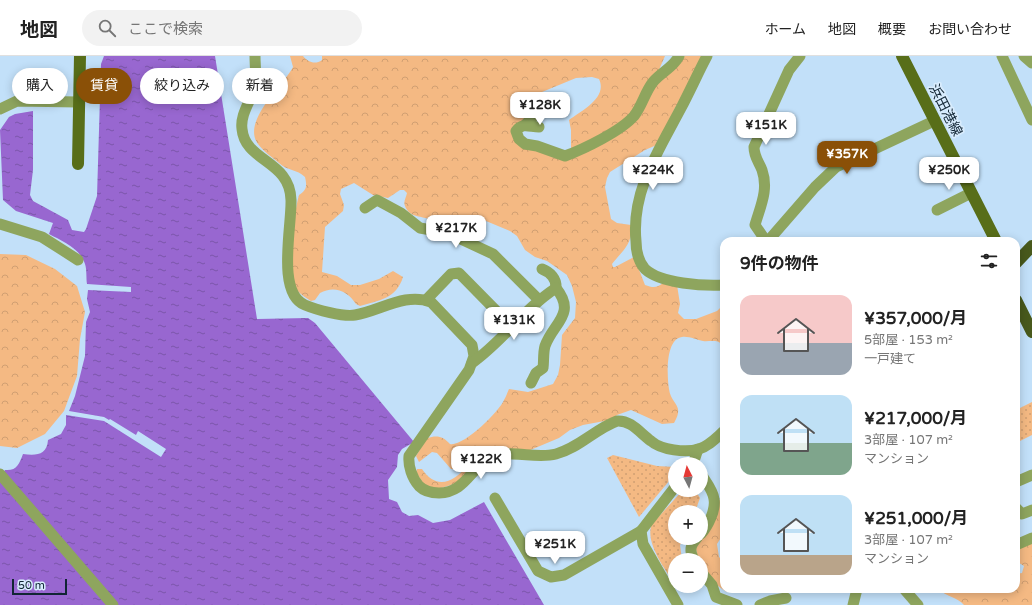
<!DOCTYPE html>
<html lang="ja">
<meta charset="utf-8">
<style>
:root{--surface:#fff;--page:#f2f2f2;--text:#222;--muted:#767676;--line:#e0e0e0;--accent:#8a5007}
body{margin:0;font-family:"Varela Round","Noto Sans JP",sans-serif;background:var(--page);color:var(--text);height:100vh;display:flex;flex-direction:column;font-size:15px;white-space:nowrap}
*{box-sizing:border-box;margin:0}
p{font-size:13px;color:var(--muted)}
.icon{flex:none;width:22px;height:22px;fill:none;stroke:currentColor;stroke-width:2;stroke-linecap:round;stroke-linejoin:round}
.map{position:relative;flex:1;overflow:hidden}
.details{position:absolute;left:720px;top:181px;width:300px;height:356px;display:flex;flex-direction:column;background:var(--surface);border-radius:12px;box-shadow:0 2px 10px #0003}
.details>*{flex:none}
.top-card{position:absolute;left:12px;top:12px;width:380px;height:36px;display:flex;gap:8px}
.needle{width:26px;rotate:354deg}
.controls{position:absolute;left:668px;top:401px;display:grid;gap:8px}
.controls a{display:grid;place-items:center;width:40px;height:40px;border-radius:50%;background:var(--surface);box-shadow:0 2px 10px #0003;font-size:20px}
.scale{position:absolute;left:12px;bottom:10px;width:55px;box-sizing:border-box;padding-left:4px;border:2px solid #112534;border-top:0;font-size:11px;line-height:14px;white-space:nowrap;color:#112534;-webkit-text-stroke:3px #d8ecfd;paint-order:stroke}
.price{position:absolute;translate:-50% -34px;padding:0 9px;border-radius:8px;background:#fff;color:#222;font-size:13px;line-height:26px;filter:drop-shadow(0 1px 2px #0008)}
.price::after{content:'';position:absolute;left:50%;top:24px;width:12px;height:9px;margin-left:-6px;background:inherit;clip-path:polygon(0 0,100% 0,50% 100%)}
.price.selected{background:var(--accent);color:#fff}
ul{padding:0;list-style:none}
li{display:flex;align-items:center;gap:12px;height:100px;padding:0 20px}
li span{display:grid;place-items:center;flex:none;width:112px;height:80px;border-radius:12px;color:#555}
li>.icon{margin-inline-start:auto}
span .icon{width:48px;height:48px;fill:#fffc;stroke-width:1}
li b{font-size:17px}
h2{display:flex;justify-content:space-between;align-items:center;height:48px;padding:0 20px;font-size:17px}
.chip{padding:0 14px;border-radius:18px;background:var(--surface);box-shadow:0 2px 10px #0003;font-size:14px;line-height:36px}
.chip.selected{background:var(--accent);color:#fff}
header{display:flex;align-items:center;gap:24px;box-sizing:border-box;height:56px;padding:0 20px;background:var(--surface);border-bottom:1px solid var(--line)}
header strong{font-size:19px}
nav{display:flex;gap:22px;margin-inline-start:auto;font-size:14px}
.search{width:280px;height:36px;background:var(--page);display:flex;align-items:center;gap:10px;box-sizing:border-box;padding:0 14px;border-radius:22px;color:var(--muted);font-size:15px}
.map>svg:first-child{display:block}
</style>
<header>
<strong>地図</strong>
<div class="search"><svg class="icon" aria-label="search" viewBox="0 0 24 24"><circle cx="10" cy="10" r="6"/><path d="M15 15l6 6"/></svg>ここで検索</div>
<nav><a>ホーム</a><a>地図</a><a>概要</a><a>お問い合わせ</a></nav>
</header>
<div class="map">
<svg width="1032" height="549" viewBox="0 0 1032 549">
<defs>
<pattern id="green-dots" width="8" height="8" patternUnits="userSpaceOnUse"><rect width="8" height="8" fill="#f4b983"/><path d="M2 2h.1M6 6h.1" fill="none" stroke="#d09f72" stroke-width="1.8" stroke-linecap="round"/></pattern>
<pattern id="forest-crowns" width="20" height="18" patternUnits="userSpaceOnUse"><rect width="20" height="18" fill="#f4b983"/><path d="M2 6a3 3 0 1 1 6 0M12 15a3 3 0 1 1 6 0" fill="none" stroke="#d09f72"/></pattern>
<pattern id="water-ripples" width="26" height="14" patternUnits="userSpaceOnUse"><rect width="26" height="14" fill="#9867d0"/><path d="M2 4q2-2 4 0t4 0M15 11q2-2 4 0t4 0" fill="none" stroke="#7b55aa"/></pattern>
</defs>
<rect width="100%" height="100%" fill="#c2e0f9"/>
<g fill="url(#green-dots)">
<polygon points="1032,346 1032,379 1016,387 1016,354"/>
<polygon points="613,399 657,410 675,411 675,418 639,461 607,402"/>
<path d="M 683,434 L 695,434 L 700,442 L 695,456 L 675,456 L 675,482 L 685,482 L 680,489 L 682,504 L 675,504 L 675,529 C 666,514 644,486 652,468 Z"/>
</g>
<g fill="url(#forest-crowns)" fill-rule="evenodd">
<path d="M 290,0 L 303,0 C 308,6 315,9 322,4 L 322,0 L 665,0 L 658,16 L 685,0 L 703,0 L 691,26 L 675,52 L 659,88 L 645,94 L 610,116 L 607,122 L 605,131 L 611,163 L 617,167 L 631,169 C 633,188 623,194 612,208 L 613,211 L 615,211 L 634,201 L 645,229 C 653,232 657,232 663,227 L 677,229 L 680,248 L 678,257 L 684,263 L 696,263 L 717,255 L 724,248 L 724,297 C 721,294 722,292 721,288 C 718,283 708,286 703,285 C 697,284 689,280 682,281 C 665,283 667,321 669,333 C 671,349 685,348 674,367 L 662,368 L 631,354 L 617,359 L 610,364 L 583,369 L 570,374 L 559,382 L 528,395 L 512,396 L 457,427 L 438,433 L 424,429 L 416,416 L 417,413 L 422,413 C 437,435 454,426 468,409 L 466,406 L 456,413 L 451,413 L 437,397 L 432,396 L 419,406 L 416,400 L 427,382 C 437,379 443,380 450,388 C 463,391 499,356 504,344 C 506,341 507,337 509,333 L 528,336 L 553,328 L 558,319 L 560,309 L 562,279 L 575,262 L 576,246 L 572,230 L 567,219 L 547,205 L 535,201 L 525,194 L 517,180 L 510,175 L 486,165 L 479,165 L 465,175 C 448,173 443,167 429,163 C 420,160 409,161 405,150 C 403,146 406,142 407,137 L 404,134 L 400,134 L 388,142 L 373,139 L 354,127 L 341,133 L 340,138 L 344,149 L 343,155 L 325,171 L 322,216 L 337,220 L 351,229 L 360,229 L 379,223 L 393,215 L 403,221 C 396,243 380,244 360,250 L 356,248 C 348,235 334,229 320,237 L 315,244 L 311,245 C 305,241 298,237 295,231 C 287,215 294,156 299,139 C 307,134 307,130 305,121 C 297,113 287,115 279,107 C 272,101 263,95 258,88 C 241,65 284,29 293,11 ZM 592,21 L 599,23 C 608,42 581,55 569,64 L 571,74 L 571,94 L 546,95 L 514,79 L 530,60 L 537,42 L 542,36 L 576,22 Z"/>
<polygon points="0,198 26,199 55,213 77,230 85,256 80,283 77,320 64,355 45,378 17,392 0,390"/>
<path d="M 724,436 L 724,477 L 717,488 L 719,501 L 724,506 L 724,533 L 739,533 L 727,536 C 717,530 701,517 701,504 L 698,504 L 695,488 Z"/>
<path d="M 1032,484 L 1032,549 L 964,549 C 957,541 947,541 938,533 L 1016,533 L 1016,518 L 1022,517 L 1024,510 L 1016,505 L 1016,492 Z"/>
</g>
<path fill="url(#water-ripples)" d="M 104,0 L 215,0 L 257,263 L 308,262 L 315,267 L 414,386 L 402,393 L 398,399 L 397,411 L 388,424 L 389,443 L 397,446 L 402,456 L 409,460 L 418,459 L 433,467 L 450,464 L 484,446 L 544,549 L 0,549 L 0,421 L 5,414 C 17,415 19,408 23,398 C 36,400 47,399 48,384 L 61,378 L 66,369 L 66,359 L 104,365 L 161,401 L 166,393 L 138,375 L 136,379 L 110,363 L 109,364 L 104,361 L 69,355 L 75,340 L 85,300 L 86,266 L 90,256 L 87,243 L 88,234 L 131,236 L 131,231 L 87,228 C 86,222 87,214 85,208 C 80,192 62,185 49,178 L 53,167 L 16,155 L 3,144 L 0,74 L 9,61 L 15,58 L 33,55 L 33,114 L 30,139 L 33,145 L 68,164 L 72,174 L 84,176 L 86,173 L 97,140 L 101,8 Z"/>
<g fill="none" stroke-linecap="round" stroke-linejoin="round">
<g stroke="#8ea55e" stroke-width="11">
<path d="M 255,0 C 255,11 257,23 254,33 C 250,46 240,59 242,73 C 245,106 290,104 291,144 C 292,170 276,237 305,249 C 317,254 343,261 355,259 C 380,255 405,236 431,246 L 472,289 L 474,300 L 469,314 L 409,400 C 408,410 412,422 419,430 C 424,435 432,437 439,437 C 468,436 470,409 495,400 C 514,394 536,403 556,398 C 579,392 595,373 617,365 C 631,364 640,377 651,385 C 661,394 686,397 699,393 C 709,390 716,382 724,375"/>
<path d="M 707,0 C 698,17 690,35 681,52 C 659,94 631,135 636,185 C 636,195 638,205 645,213 C 661,228 704,230 724,229"/>
<polyline points="1002,0 1032,64"/>
<polyline points="1024,0 1032,7"/>
<polyline points="0,53 17,45 78,46"/>
<polyline points="525,69 532,62 540,43 544,43 548,47"/>
<path d="M 539,71 C 530,71 522,66 516,75 L 519,83 L 525,88 L 537,90 L 565,100 C 584,93 621,75 634,60 C 642,50 645,36 653,26 C 661,16 673,12 679,0"/>
<polyline points="365,152 377,144 401,157 420,172 448,177 493,198 539,244"/>
<polyline points="937,154 971,137"/>
<polyline points="0,168 42,181 78,204"/>
<path d="M 766,185 L 755,169 C 760,151 769,134 762,114 C 759,106 754,101 754,91 L 789,14 L 800,0"/>
<polyline points="768,185 815,131 836,111 934,65"/>
<path d="M 542,213 C 550,216 557,223 556,232"/>
<polyline points="426,244 451,218 459,217 512,271"/>
<path d="M 472,307 C 503,285 524,253 556,232 C 577,258 553,267 545,290 C 543,297 544,305 543,312 L 536,317 L 531,327"/>
<polyline points="693,408 698,393"/>
<polyline points="0,418 113,549"/>
<path d="M 701,418 C 706,426 713,434 714,443 C 716,454 708,470 701,478"/>
<polyline points="1016,426 1032,419"/>
<polyline points="675,431 641,475 643,488 678,549"/>
<polyline points="495,442 538,515 551,521 564,519 641,475"/>
<polyline points="1016,452 1022,458 1032,454"/>
<polyline points="1016,489 1032,482"/>
<path d="M 694,504 C 689,494 690,490 697,482"/>
<polyline points="701,516 712,529 716,541 737,549"/>
<polyline points="904,533 918,549"/>
<polyline points="760,549 770,545 786,542"/>
<polyline points="853,549 857,533"/>
</g>
<g stroke="#586e19" stroke-width="12">
<polyline points="902,0 996,185"/>
<polyline points="78,108 80,0"/>
</g>
<g stroke="#48591c" stroke-width="12">
<polyline points="1016,207 1032,190"/>
<polyline points="1016,244 1032,276"/>
</g>
</g>
<g text-anchor="middle" stroke-width="3.5" stroke-linejoin="round" paint-order="stroke">
<g font-size="14" fill="#112534" stroke="#d8ecfd">
<text transform="translate(946 54) rotate(63)" y="5">浜田港線</text>
</g>
</g>
</svg>
<div class="controls">
<a><svg class="needle" viewBox="-14 -14 28 28"><path d="M0-13l5 13h-10z" fill="#e53935"/><path d="M0 13l5-13h-10z" fill="#767676"/></svg></a>
<a>+</a>
<a>−</a>
</div>
<div class="scale">50 m</div>
<b class="price" style="left:540px;top:70px">¥128K</b>
<b class="price" style="left:766px;top:90px">¥151K</b>
<b class="price selected" style="left:847px;top:119px">¥357K</b>
<b class="price" style="left:653px;top:135px">¥224K</b>
<b class="price" style="left:949px;top:135px">¥250K</b>
<b class="price" style="left:456px;top:193px">¥217K</b>
<b class="price" style="left:514px;top:285px">¥131K</b>
<b class="price" style="left:481px;top:424px">¥122K</b>
<b class="price" style="left:555px;top:509px">¥251K</b>
<div class="top-card">
<a class="chip">購入</a>
<a class="chip selected">賃貸</a>
<a class="chip">絞り込み</a>
<a class="chip">新着</a>
</div>
<section class="details">
<h2>9件の物件<svg class="icon" aria-label="filters" viewBox="0 0 24 24"><path d="M4 7h16M4 17h16"/><circle cx="9" cy="7" r="2"/><circle cx="15" cy="17" r="2"/></svg></h2>
<ul>
<li><span style="background:linear-gradient(#f6c9c9 60%,#9aa5b1 0)"><svg class="icon" aria-label="home" viewBox="0 0 24 24"><path d="M3 11l9-7 9 7M6 9v11h12V9"/></svg></span><div><b>¥357,000/月</b><p>5部屋 · 153 m²</p><p>一戸建て</p></div></li>
<li><span style="background:linear-gradient(#bfe0f5 60%,#7fa58c 0)"><svg class="icon" aria-label="home" viewBox="0 0 24 24"><path d="M3 11l9-7 9 7M6 9v11h12V9"/></svg></span><div><b>¥217,000/月</b><p>3部屋 · 107 m²</p><p>マンション</p></div></li>
<li><span style="background:linear-gradient(#bfe0f5 75%,#b9a48a 0)"><svg class="icon" aria-label="home" viewBox="0 0 24 24"><path d="M3 11l9-7 9 7M6 9v11h12V9"/></svg></span><div><b>¥251,000/月</b><p>3部屋 · 107 m²</p><p>マンション</p></div></li>
</ul>
</section>
</div>
